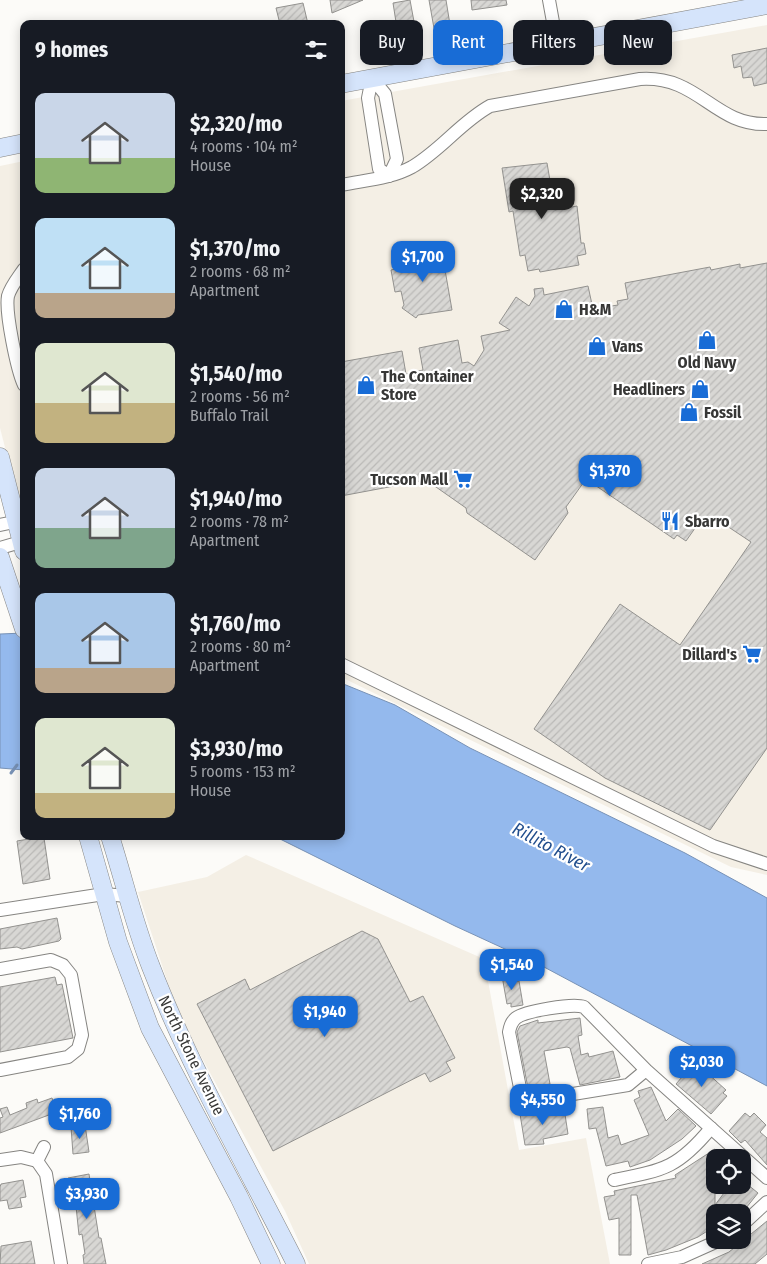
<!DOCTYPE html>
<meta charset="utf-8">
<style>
:root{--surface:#171b24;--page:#20242c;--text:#f1f3f6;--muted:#9ea1a6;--accent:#186cd6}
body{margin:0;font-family:"Fira Sans Condensed",sans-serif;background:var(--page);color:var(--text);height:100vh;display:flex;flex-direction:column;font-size:19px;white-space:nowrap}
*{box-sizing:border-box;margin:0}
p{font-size:16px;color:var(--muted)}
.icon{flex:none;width:28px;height:28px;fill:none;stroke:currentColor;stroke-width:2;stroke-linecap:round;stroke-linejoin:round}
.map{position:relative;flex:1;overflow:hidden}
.drawer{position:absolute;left:20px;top:20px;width:325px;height:820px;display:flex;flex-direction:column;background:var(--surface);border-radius:10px;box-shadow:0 2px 12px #0003}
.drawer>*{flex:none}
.hud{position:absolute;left:360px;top:20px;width:331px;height:45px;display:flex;gap:10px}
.fabs{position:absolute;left:706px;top:1149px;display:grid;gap:10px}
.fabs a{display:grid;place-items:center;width:45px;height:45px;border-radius:10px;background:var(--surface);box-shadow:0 2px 12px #0003;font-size:25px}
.price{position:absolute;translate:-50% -42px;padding:0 11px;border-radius:10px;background:var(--accent);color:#fff;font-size:16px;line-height:32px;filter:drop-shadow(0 1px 2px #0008)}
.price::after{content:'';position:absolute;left:50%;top:30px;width:15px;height:11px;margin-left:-8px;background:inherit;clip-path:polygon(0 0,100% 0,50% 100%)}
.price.current{background:#222;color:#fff}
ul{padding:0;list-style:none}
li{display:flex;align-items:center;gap:15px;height:125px;padding:0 15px}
li span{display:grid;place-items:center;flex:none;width:140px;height:100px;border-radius:10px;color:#555}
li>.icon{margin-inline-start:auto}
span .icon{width:60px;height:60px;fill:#fffc;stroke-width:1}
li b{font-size:21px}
h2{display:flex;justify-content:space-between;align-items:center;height:60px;padding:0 15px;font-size:21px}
.chip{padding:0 18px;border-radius:10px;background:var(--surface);box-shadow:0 2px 12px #0003;font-size:18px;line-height:45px}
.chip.current{background:var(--accent);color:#fff}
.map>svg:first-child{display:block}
</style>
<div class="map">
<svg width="767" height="1264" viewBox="0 0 767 1264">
<defs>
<pattern id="building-hatch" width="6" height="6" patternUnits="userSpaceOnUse" patternTransform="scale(1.25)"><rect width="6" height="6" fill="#d8d7d4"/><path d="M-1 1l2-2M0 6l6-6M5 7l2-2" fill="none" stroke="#bab9b7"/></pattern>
</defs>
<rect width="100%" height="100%" fill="#fcfbf8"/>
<g fill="#f4efe5">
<polygon points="767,25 767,875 731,867 341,677 341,101"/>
<polygon points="24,161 24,521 0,428 0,166"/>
<polygon points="246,855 484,959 519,1150 586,1138 610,1264 309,1264 285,1211 178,1014 138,892 207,877"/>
</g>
<g fill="#94b9ed" stroke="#7892b6">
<polygon points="24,633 24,770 0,768 0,634"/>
<polygon points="341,683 395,705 470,748 685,853 767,898 767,1086 544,967 455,926 274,836 341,836"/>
</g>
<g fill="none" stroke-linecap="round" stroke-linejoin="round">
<polyline stroke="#7892b6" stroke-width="3" points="11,773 17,765"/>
</g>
<g fill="url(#building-hatch)" stroke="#93928f">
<polygon points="330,0 363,0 332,13"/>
<polygon points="410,0 417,38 399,41 393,3"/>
<polygon points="429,0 446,0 451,31 435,34"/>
<polygon points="471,0 506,0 507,5 472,10"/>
<polygon points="303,3 308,24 280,24 276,8"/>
<polygon points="767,48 767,83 754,86 752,77 743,78 741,66 734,68 732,55"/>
<polygon points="547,163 555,210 577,206 581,243 584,243 586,254 577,256 579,265 540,272 539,269 528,271 525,255 520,256 513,211 509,212 502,168"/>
<polygon points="441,247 452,310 418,315 416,318 402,308 404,305 401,291 395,292 391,270 404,267 402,254"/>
<polygon points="767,263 767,748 710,830 605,778 534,729 620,604 680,645 751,542 718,520 698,524 686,541 677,535 674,539 586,479 566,507 568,513 535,560 467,513 466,508 426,480 341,496 341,362 402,351 406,374 423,370 419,348 458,340 462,363 468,362 474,366 484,350 481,336 510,330 499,323 516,297 529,306 535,296 534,289 543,288 544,295 588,286 593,309 618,305 617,301 628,299 625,283 710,267 711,270 740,264 740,268"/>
<polygon points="40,837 41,839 44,838 50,879 23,884 17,841"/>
<polygon points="57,918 61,939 59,941 22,949 17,947 0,949 0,929"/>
<polygon points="362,931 378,939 410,1002 423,996 455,1058 446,1062 451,1071 430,1082 425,1073 273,1151 197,1004 245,979 250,990"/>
<polygon points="512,974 514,982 519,981 523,1005 511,1007 511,1003 507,1004 502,976"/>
<polygon points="55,977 57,985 62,984 73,1038 0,1052 0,987"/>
<polygon points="580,1018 582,1035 578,1036 581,1055 588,1053 589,1057 613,1051 620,1077 580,1085 570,1048 567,1047 544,1051 550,1084 528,1088 517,1032 520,1026 538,1020 538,1023"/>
<polygon points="695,1062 726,1090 723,1093 727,1096 711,1114 676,1084"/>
<polygon points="651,1087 666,1121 678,1109 696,1126 682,1139 650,1160 630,1167 628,1161 606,1166 596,1128 589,1129 587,1109 603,1107 608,1138 618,1135 621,1145 649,1135 634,1100 640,1097 638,1091"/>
<polygon points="52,1098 57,1112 0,1133 0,1118 3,1117 0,1109 7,1107 10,1115 27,1108 26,1103 37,1099 38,1103"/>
<polygon points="564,1108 568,1134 543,1139 544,1144 525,1145 520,1114"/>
<polygon points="745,1113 750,1117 754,1113 766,1125 760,1132 767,1138 767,1165 745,1140 741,1143 729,1131"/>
<polygon points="85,1125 89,1152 73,1154 71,1127"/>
<polygon points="715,1149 715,1205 730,1185 742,1185 742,1180 758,1193 746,1208 738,1212 715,1212 715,1226 698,1237 666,1250 648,1255 637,1195 631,1195 631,1255 619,1255 619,1218 609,1220 604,1197 615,1195 614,1191 676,1178 675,1175"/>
<polygon points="89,1174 99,1238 101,1238 106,1264 84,1264 83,1255 85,1254 82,1234 79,1235 75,1197 72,1198 68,1178"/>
<polygon points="23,1180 26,1197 20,1198 22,1207 9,1209 7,1200 0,1201 0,1187 1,1184"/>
<polygon points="767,1221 767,1254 755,1264 702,1264 729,1252"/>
<polygon points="31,1241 35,1264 0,1264 1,1246"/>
</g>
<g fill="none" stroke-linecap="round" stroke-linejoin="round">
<g stroke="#868582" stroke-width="14">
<g id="street">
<polyline points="549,0 557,44"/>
<polygon points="372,78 385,94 397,159 389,176 379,169 368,98"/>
<path d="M 341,185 C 365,180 390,179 412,167 C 441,150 461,122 490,106 L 640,79 C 699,75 714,126 767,124"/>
<path d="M 24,269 C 18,278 11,286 8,296 C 5,312 17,370 24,385"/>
<polyline points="0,525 24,520"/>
<polyline points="0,548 24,541"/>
<polyline points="341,664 713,846 767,864"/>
<polyline points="0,910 104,894 127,896"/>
<polyline points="0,969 51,960 63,965 71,975 82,1035 78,1049 68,1057 0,1070"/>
<path d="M 646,1070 L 628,1085 L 530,1101 L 521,1093 L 509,1032 C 510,1027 511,1022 516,1018 C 525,1011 573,1003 584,1007 L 646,1070 L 767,1178"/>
<polyline points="44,1147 37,1161 46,1174 61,1264"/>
<polyline points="0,1160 21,1157 37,1161"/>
<path d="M 614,1180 C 664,1170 678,1168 711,1128"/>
<polyline points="742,1225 767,1202"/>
<polyline points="648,1264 682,1257 720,1240"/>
</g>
</g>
<g stroke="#868582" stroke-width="19">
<g id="secondary">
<polyline points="341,84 767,5"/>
<polyline points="0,148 24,143"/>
<polyline points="0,457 24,551"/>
<polyline points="0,557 24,629"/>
<polyline points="88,836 118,942 150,1028 239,1197 271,1264"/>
<path d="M 110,836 C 124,880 134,924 151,967 C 190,1068 247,1167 296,1264"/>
</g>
</g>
<use href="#street" stroke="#fff" stroke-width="12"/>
<use href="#secondary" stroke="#d5e4fb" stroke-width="18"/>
</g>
<defs>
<g id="shop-bare" transform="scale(1.5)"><path d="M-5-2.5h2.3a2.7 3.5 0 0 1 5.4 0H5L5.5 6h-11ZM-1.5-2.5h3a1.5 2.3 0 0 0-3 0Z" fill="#186cd6" stroke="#fff" stroke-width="2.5" paint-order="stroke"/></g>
<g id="supermarket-bare" transform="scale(1.5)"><path d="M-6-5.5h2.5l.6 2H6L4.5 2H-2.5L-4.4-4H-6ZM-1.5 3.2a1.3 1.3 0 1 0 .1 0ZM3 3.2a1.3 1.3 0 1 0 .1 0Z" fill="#186cd6" stroke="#fff" stroke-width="2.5" paint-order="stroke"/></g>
<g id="restaurant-bare" transform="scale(1.5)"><path d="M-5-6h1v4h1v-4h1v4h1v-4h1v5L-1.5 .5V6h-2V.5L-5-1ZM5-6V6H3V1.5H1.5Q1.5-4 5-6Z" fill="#186cd6" stroke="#fff" stroke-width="2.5" paint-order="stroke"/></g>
</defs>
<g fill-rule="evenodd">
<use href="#shop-bare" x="564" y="309"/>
<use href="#shop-bare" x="707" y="340"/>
<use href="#shop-bare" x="597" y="346"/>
<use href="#shop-bare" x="366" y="385"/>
<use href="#shop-bare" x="700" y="389"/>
<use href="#shop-bare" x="689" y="412"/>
<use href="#supermarket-bare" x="463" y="479"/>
<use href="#restaurant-bare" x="670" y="521"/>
<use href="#supermarket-bare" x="752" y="654"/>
</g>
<g text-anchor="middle" stroke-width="4.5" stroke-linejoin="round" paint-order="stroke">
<g font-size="16" font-weight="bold" fill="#373736" stroke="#fff" text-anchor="start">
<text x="579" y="315">H&amp;M</text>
<text x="612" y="352">Vans</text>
<text x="707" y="368" text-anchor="middle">Old Navy</text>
<text x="381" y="382">The Container<tspan x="381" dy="18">Store</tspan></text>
<text x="685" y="395" text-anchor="end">Headliners</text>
<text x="704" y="418">Fossil</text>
<text x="448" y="485" text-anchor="end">Tucson Mall</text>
<text x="685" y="527">Sbarro</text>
<text x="737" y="660" text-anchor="end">Dillard's</text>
</g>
<g font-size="16" fill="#373736" stroke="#fff">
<text transform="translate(192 1055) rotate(64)" y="6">North Stone Avenue</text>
</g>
<g font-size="18" font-style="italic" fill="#214e8d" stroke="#fff">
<text transform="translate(551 847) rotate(28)" y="6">Rillito River</text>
</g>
</g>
</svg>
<div class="fabs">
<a><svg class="icon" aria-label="locate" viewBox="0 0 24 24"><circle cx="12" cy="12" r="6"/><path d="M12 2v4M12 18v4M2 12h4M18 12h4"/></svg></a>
<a><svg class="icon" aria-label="layers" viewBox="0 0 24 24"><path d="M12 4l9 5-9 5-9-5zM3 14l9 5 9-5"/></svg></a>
</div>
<b class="price current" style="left:542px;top:220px">$2,320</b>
<b class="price" style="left:423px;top:283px">$1,700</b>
<b class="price" style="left:610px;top:497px">$1,370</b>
<b class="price" style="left:512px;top:991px">$1,540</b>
<b class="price" style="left:325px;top:1038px">$1,940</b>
<b class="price" style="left:702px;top:1088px">$2,030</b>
<b class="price" style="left:543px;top:1126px">$4,550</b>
<b class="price" style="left:80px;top:1140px">$1,760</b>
<b class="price" style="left:87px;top:1220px">$3,930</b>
<div class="hud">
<a class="chip">Buy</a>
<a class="chip current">Rent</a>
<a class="chip">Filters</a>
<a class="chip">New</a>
</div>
<section class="drawer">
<h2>9 homes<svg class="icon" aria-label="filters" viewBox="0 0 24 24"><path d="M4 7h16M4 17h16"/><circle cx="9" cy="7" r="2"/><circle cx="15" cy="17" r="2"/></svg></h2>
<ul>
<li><span style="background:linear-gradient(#c9d6e8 65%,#8fb573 0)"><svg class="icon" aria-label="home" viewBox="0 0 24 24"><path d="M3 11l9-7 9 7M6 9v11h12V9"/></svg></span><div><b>$2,320/mo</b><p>4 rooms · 104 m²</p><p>House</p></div></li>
<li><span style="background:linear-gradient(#bfe0f5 75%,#b9a48a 0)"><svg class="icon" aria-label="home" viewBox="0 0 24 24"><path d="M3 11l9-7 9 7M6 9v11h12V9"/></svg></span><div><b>$1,370/mo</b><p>2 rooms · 68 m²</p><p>Apartment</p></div></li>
<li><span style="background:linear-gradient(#dfe7d0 60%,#c2b280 0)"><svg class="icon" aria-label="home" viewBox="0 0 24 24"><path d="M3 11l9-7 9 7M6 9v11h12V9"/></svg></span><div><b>$1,540/mo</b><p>2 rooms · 56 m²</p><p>Buffalo Trail</p></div></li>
<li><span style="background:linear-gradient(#c9d6e8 60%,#7fa58c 0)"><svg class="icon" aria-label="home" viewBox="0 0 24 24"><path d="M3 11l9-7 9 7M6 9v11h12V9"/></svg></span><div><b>$1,940/mo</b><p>2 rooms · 78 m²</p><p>Apartment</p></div></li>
<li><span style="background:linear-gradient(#a9c7e8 75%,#b9a48a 0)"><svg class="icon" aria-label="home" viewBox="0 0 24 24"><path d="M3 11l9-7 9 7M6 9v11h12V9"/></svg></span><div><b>$1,760/mo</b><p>2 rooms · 80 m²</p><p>Apartment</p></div></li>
<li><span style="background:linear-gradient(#dfe7d0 75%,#c2b280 0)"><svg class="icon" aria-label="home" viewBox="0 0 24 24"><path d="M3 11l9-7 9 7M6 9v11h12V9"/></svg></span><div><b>$3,930/mo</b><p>5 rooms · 153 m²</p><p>House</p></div></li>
</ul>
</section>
</div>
